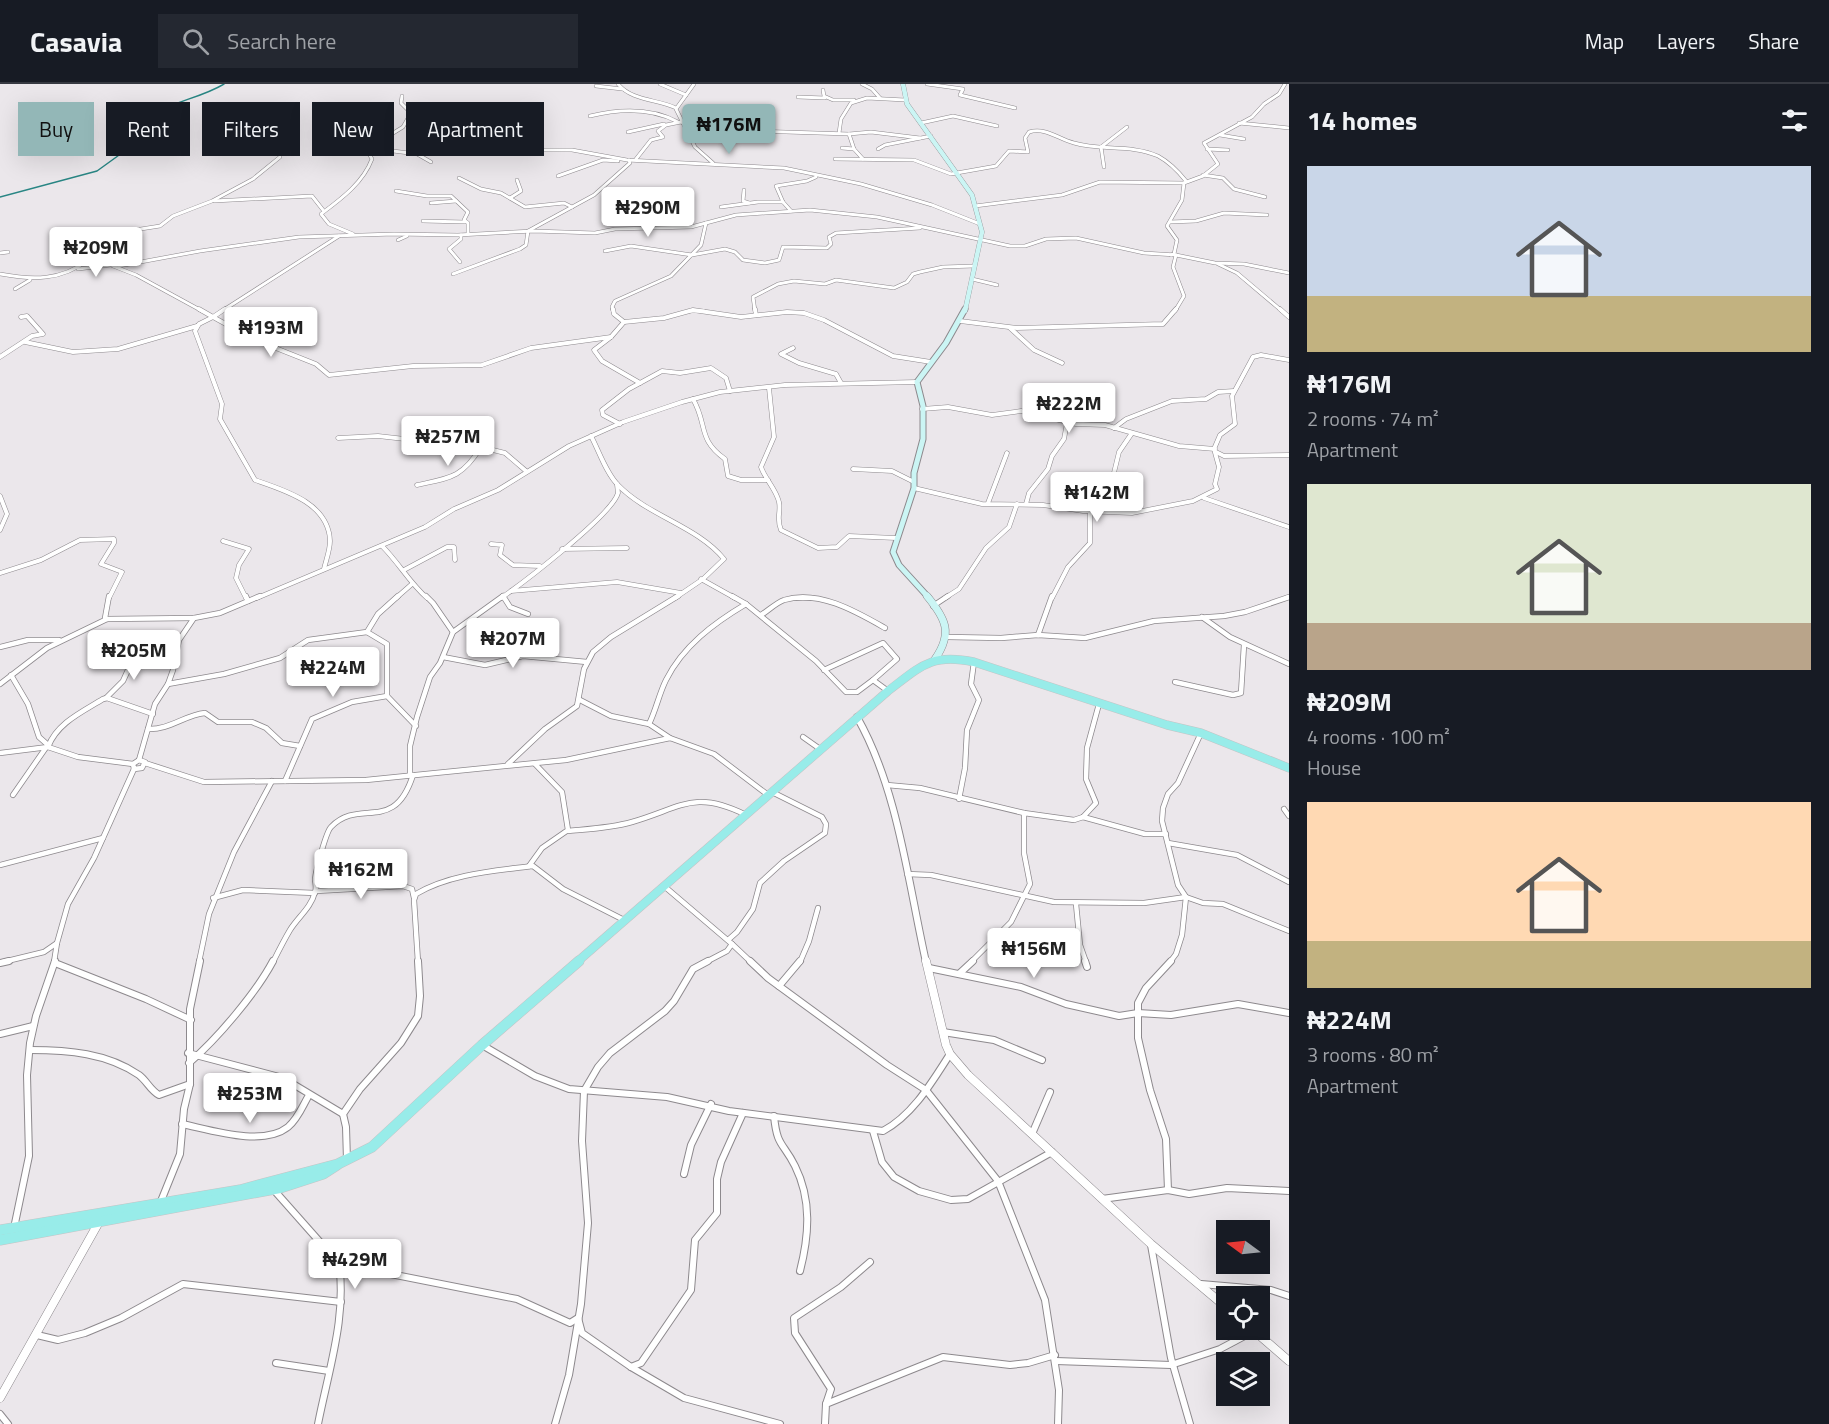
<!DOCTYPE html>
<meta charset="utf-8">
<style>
:root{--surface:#171b24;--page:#242831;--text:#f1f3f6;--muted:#9ea1a6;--line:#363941;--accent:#93b7b7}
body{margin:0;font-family:"Titillium Web",sans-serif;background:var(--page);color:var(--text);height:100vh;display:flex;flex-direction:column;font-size:22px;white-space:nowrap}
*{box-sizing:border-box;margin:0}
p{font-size:20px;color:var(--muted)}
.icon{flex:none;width:33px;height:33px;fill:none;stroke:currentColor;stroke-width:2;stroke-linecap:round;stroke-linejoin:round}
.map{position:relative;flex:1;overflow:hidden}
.side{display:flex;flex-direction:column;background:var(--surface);width:540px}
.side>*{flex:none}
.guide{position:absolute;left:18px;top:18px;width:570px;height:54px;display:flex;gap:12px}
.needle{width:39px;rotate:285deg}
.controls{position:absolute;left:1216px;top:1136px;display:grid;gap:12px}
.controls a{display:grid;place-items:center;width:54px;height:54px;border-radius:0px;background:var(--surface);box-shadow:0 6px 24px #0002;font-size:30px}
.price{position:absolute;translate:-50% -51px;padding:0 14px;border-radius:6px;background:#fff;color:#222;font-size:20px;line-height:39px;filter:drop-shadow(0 2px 3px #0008)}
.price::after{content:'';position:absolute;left:50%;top:36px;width:18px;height:14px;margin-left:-9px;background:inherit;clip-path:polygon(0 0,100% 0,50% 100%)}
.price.active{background:var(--accent);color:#111}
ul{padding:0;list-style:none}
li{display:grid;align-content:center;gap:12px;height:318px;padding:0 18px}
li span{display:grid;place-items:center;height:186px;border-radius:0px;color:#555}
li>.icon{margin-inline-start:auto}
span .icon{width:108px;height:108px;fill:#fffc;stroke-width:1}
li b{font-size:26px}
h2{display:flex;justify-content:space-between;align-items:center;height:72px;padding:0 18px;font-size:26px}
.pill{padding:0 21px;border-radius:0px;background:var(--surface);box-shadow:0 6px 24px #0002;font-size:21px;line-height:54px}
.pill.active{background:var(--accent);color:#111}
header{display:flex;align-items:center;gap:36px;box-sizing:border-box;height:84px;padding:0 30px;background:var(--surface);border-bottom:2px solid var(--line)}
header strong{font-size:28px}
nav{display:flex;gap:33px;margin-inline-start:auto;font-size:21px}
.search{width:420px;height:54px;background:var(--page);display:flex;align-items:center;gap:15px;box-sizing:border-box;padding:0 21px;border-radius:0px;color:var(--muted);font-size:22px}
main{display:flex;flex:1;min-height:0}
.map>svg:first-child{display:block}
</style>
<header>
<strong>Casavia</strong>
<div class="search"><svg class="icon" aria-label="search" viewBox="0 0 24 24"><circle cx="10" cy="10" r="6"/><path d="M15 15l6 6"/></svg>Search here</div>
<nav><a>Map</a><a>Layers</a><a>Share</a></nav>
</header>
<main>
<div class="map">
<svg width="1289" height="1340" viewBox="0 0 1289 1340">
<rect width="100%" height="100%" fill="#ebe7eb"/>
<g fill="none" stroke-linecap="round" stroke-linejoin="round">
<path stroke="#298684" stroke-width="1.5" d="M 0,113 L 97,87 L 133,61 L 154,53 L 149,49 L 155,43 L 150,32 C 173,17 201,14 224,0"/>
<g stroke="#8d898d" stroke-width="4">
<g id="minor-far3">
<path d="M 618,0 C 632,17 657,15 676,24"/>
<polyline points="660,0 686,11"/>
<polyline points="694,0 676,25 695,63 713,79"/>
<polyline points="862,0 872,5 880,14"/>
<polyline points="927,0 963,5 960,11 1015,24"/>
<polyline points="596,2 622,5"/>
<polyline points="823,6 824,12 833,16 854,16"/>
<polyline points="798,13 825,14"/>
<path d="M 590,32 C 619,25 652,24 678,38"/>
<polyline points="461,37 472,38"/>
<polyline points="921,39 953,32 997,42"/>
<polyline points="1239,39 1289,44"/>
<polyline points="628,48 664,40"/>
<polyline points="839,49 841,35 851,19 867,14 905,16"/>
<polyline points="849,50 854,65"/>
<polyline points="504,51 514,42"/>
<polyline points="1220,51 1244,55"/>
<polyline points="437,53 468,54 481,60 526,66 572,66 627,76 784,84 861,100 932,121 980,140"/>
<polyline points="1101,63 1127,43"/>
<polyline points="1101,63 1104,83"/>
<polyline points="369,64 417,70 431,78"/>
<polyline points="842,64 854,65 863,75"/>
<polyline points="878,65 885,61 931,52"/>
<polyline points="1207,65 1228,66"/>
<polyline points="636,75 651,56 663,53 658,47 666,41 681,38 758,47 849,50 871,48 920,54"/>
<path d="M 835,75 L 914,76 L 951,90 L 996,82 L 1009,67 L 1028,68 L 1025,54 L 1029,48 C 1046,43 1058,55 1074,59 C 1101,67 1131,60 1158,72 C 1169,78 1178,87 1186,97"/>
<polyline points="1203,91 1223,94 1234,105 1265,113"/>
<polyline points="558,92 603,76 618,77"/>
<polyline points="459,94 481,105 501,109 525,123 564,119 572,123"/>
<polyline points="744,106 743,117 749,119"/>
<polyline points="396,107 427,112 451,112 468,128 464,136 468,139 468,150"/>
<polyline points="510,114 521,107 517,96"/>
<polyline points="214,117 312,112 323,126"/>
<polyline points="431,119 456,117"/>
<polyline points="975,122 1062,111 1100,98 1184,99"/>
<polyline points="721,123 758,118 783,118"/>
<polyline points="791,127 783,118 776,102 807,97 816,93"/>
<polyline points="423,137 465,138"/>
<polyline points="1170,138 1196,137 1224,129 1267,131"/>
<path d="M 353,150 L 329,140 L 321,130 C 341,115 363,99 372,75 L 368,68 L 369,64 L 403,43 L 411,29 L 401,19 L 402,12"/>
<polyline points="398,156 407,152"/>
<polyline points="605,167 631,162 692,171 725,165 735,168 743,176 765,179 779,176 783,163 827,164 831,160 829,153 836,149 920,144"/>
<polyline points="0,169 8,168"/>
<polyline points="1171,171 1174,170 1177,156 1167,142 1182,116 1184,99 1203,92 1218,80 1204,59 1252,33 1264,20 1279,10 1285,0"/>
<polyline points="460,178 449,165 461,155 461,151"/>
<polyline points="1218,180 1237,189 1282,227"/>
<polyline points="119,182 200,167 299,153 394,150 458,151 534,147 595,149 615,145 691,143 736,131 810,126 877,133 1010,162 1025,162 1046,155 1076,154 1144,169 1176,171 1215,179 1244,180 1289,189"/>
<polyline points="78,185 111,181"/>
<path d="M 0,190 C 32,196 61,197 88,176"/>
<polyline points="453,190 520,165 526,161 528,147 594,111 630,79 629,76"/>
<polyline points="972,195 997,201"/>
<polyline points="15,205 30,196"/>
<polyline points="202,227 136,191 113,182 107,176 88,176 100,159 128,147 160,142 173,132 212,117 253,95 280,73"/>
<polyline points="222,227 339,152"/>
<polyline points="613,227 612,223 615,217 671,192 701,161 706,139"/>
<polyline points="690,227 704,227"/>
<polyline points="755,227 753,213 778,200 794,197 825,200 836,196 894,204 907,198 913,190 920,188 943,183 974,182"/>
<polyline points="1175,227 1184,212 1173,183 1176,171"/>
</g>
</g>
<g stroke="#8d898d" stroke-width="5">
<g id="minor-far2">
<path d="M 199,225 L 213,233 L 199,240 L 195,247 L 222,320 L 220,335 L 255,396 C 284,406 329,419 330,457 C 330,466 326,476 324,485"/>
<polyline points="225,225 213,233 253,255 316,280 329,291 413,282 482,281 531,264 611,253"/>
<polyline points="613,225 614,230 624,238 664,234 693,226 741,233 787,228 804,229 824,236 893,272 931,278"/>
<polyline points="755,225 756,231"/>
<polyline points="1280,225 1289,233"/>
<polyline points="960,237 1017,244 1163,240 1176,225"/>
<polyline points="624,238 611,253 594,266 602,277 640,299"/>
<polyline points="1010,244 1034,266 1062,279"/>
<polyline points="25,258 73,268 118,265 197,242"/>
<polyline points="793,264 781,270 799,279 836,290 841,299"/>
<polyline points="0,273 32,252 43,250 27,232 21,233"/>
<path d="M 769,304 L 774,353 L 761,383 C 765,395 776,405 779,418 C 781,429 776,434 781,446 L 818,464 L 837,463 L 849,452 L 896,454"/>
<path d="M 693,315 C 708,341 697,355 725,375 L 728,392 L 741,396 L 768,396"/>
<polyline points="922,325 948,323 992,331 1021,327 1076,340 1105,341 1179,362 1215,365"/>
<polyline points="620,340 603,331 602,326 629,305 662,287 680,289 711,284 726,294 730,307"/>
<polyline points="1114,344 1126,335 1172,317 1206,315 1218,308 1234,307"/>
<path d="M 591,352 C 599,367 606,389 618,401 C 648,432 697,442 724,475 L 703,495 L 675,514"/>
<polyline points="338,354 378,352 485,364 505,369 526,387"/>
<polyline points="1216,368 1224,372 1289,371"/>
<polyline points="853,385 892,387 912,397"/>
<path d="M 417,401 C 450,394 462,394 481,363"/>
<polyline points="914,404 982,420 1043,421 1083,427 1132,429 1193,417 1217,405 1215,400 1219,383 1214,365 1220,351 1235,340 1232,312 1253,273 1261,271 1289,276"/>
<polyline points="0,412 7,430 0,446"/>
<polyline points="1204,414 1289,443"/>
<polyline points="988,419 1007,369"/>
<polyline points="1026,420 1029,409 1048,385 1052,372 1064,355 1067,339"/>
<polyline points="1093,428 1111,401 1119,368 1132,349"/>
<polyline points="223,457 249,465 239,481 236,494 246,514"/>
<polyline points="491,460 502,461 500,471 513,481 540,482"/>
<path d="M 382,462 C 399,479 409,498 427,514"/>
<polyline points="562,465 627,464"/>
<polyline points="404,486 447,463 454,463 455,476"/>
<polyline points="0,489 41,476 80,456 114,455 114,459 101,480 122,488 109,514"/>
<polyline points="701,495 735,514"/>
<polyline points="511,507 617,498 681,509"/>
<polyline points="503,512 504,514"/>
<polyline points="257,514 425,443 454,425 498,406 569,362 623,338 682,318 720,308 785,301 917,298"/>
<polyline points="396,514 412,500"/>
<path d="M 501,514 C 523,499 612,431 618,409 C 618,409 617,401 617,400"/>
<polyline points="793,514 812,514"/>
<polyline points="945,514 959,505 986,464 1009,443 1017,420"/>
<polyline points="1052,514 1068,483 1090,459 1090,428"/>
<polyline points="1286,514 1289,513"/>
</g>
</g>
<g stroke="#8d898d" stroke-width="6">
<g id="minor-far1">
<polyline points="246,512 248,517"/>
<polyline points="426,512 433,519 453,548"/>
<polyline points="503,512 510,523 528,530"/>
<polyline points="746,520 816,577 846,608 857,608 873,596 888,607"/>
<polyline points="933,522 948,512"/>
<path d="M 761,531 C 769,526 776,519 784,516 C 818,505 857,528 885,544"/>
<polyline points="1202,533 1230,553 1289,580"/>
<polyline points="107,535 105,534 109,512"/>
<polyline points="367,548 378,530 398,512"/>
<polyline points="1038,551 1052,512"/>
<polyline points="948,553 1001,554 1038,551 1085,554 1154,537 1224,532 1245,528 1289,513"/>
<polyline points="0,563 28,556 59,556"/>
<polyline points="443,573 485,581 523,572 587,578"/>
<polyline points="824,586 883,559 897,575 873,596"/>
<polyline points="11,591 28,620 39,653 48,661"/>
<polyline points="1175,598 1233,611 1241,609 1244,561"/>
<polyline points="0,600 47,564 107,535 194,534"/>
<polyline points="168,600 224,590 280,574 308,556 367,548 387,560 387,612"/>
<polyline points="106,614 123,597 142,555"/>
<polyline points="580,616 611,632 649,640 670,654"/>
<path d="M 649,640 C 656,626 659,610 666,596 C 683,562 714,539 746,520 L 732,512"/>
<path d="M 148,645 C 169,646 185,631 205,629 L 218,638 L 252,638 L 266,644 L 282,659 L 300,662"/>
<polyline points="803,653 820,665"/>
<path d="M 48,663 C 57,639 82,628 103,615 L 107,614 L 153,630"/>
<polyline points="0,669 48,663 78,673 133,680"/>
<polyline points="139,676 155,620 168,600 173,586 179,556 194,534 220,529 260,512"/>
<polygon points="139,676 145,678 142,684 134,685 133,680"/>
<polyline points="145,679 204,698 366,696 566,676 670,654 714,670 768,711"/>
<polyline points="508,680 545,645 577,622 584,585 593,568 611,553 678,512"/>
<polyline points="410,691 410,662 417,633 430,593 440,579 453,548 503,512"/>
<polyline points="285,697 312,635 352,618 387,612 416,642"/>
<polyline points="887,701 920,704 1024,729"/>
<polyline points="13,711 45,665"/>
<polyline points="959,715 965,684 967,646 979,616 971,600 974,578"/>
<polyline points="1284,725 1289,732"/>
<polyline points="1083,733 1096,719 1086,695 1087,664 1099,620"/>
<path d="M 568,747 C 589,745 611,744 632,738 C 681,724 694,705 746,731"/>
<polyline points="1168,759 1237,771 1289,798"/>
<polyline points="0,781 103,754"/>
<polyline points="529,782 542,764 568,746 562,708 535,680"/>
<polyline points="907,790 931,791 1054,818 1144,819 1186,813 1203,819 1223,820 1289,847"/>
<polyline points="664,802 732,860 727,867 706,878"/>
<polyline points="316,807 403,802 412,805 414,814"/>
<polyline points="213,814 243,806 315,809"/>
<polyline points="1076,820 1080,861 1086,878"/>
<polyline points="728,856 737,848 753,825 760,799 784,777 825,749 826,740 822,733 772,708"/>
<polyline points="732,860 751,878"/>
<polyline points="3,878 44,868 57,859 68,820 94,774 134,685"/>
<polyline points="54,878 57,859"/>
<polyline points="199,878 209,830 234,768 272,697"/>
<path d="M 273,878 C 278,868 284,856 290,846 C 298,833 311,824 315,808 C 317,804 315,799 315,795 C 316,786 326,748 331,743 C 360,713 394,751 413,691"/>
<path d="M 418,878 L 414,816 L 416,810 C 450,790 494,787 533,782 L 563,805 L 624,836"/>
<polyline points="800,878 809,857 818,824"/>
<polyline points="971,878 1011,838 1030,800 1024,769 1024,729 1074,736 1083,733 1145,750 1166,750"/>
<polyline points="1170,878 1176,870 1182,851 1186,813 1178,801 1162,737 1163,724 1168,710 1178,699 1201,649"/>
</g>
</g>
<g stroke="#8d898d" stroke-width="8">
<g id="minor">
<polyline points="750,877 768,894 887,981 926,1006 998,1097 1045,1216 1059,1306 1058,1340"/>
<polyline points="1085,877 1087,883"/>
<polyline points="0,879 9,877"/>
<polyline points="55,879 146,915 191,936"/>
<polyline points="929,884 1021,903 1066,920 1119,932 1138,929 1171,931 1238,920 1289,929"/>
<polyline points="960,889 973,877"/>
<polyline points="779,902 800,877"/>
<polyline points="943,948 994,956 1042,976"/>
<polyline points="0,950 33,942"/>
<path d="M 482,961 L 535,992 L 569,1005 L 667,1013 L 729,1027 L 883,1047 C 913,1031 932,998 950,970"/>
<path d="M 30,966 C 68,966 107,969 139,991 C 147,997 150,1006 159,1011 L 190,1000"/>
<polyline points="188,969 283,994 343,1030"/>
<path d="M 189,979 C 217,955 256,909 273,877"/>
<path d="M 774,1032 C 777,1063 783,1058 795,1082 C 812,1116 809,1152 800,1187"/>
<path d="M 182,1040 C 211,1046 263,1063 288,1043 C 298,1035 303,1021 309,1011"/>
<polyline points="873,1047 882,1078 894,1093 919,1107 951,1116 968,1115 1052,1068"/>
<polyline points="1032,1050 1050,1008"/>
<polyline points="347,1076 346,1043 343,1030 360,1005 401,959 418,932 420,912 418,877"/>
<polyline points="684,1090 691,1061 711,1020"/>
<path d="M 273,1105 L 327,1166 L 338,1173 C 348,1230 329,1284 318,1340"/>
<polyline points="1168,1106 1166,1055 1150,1006 1138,954 1138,919 1146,904 1171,877"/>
<polyline points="1102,1115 1168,1106 1189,1110 1227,1104 1289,1107"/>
<polyline points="161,1117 180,1070 184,1025 190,1000 190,925 200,877"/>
<polyline points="14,1144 29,1072 27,991 30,959 36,932 55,877"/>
<polyline points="1151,1161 1171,1274 1190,1340"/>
<polyline points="340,1180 517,1215 570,1239 578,1234 582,1249 631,1283 684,1314 780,1340"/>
<polyline points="1201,1200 1271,1206 1289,1212"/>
<polyline points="37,1251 58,1256 85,1249 121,1234 183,1200 341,1218"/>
<polyline points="1056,1277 1171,1281 1220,1265 1254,1247"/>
<polyline points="276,1279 329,1287"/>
<polyline points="631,1283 641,1279 691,1206 695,1156 717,1129 717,1095 721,1078 743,1029"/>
<polyline points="826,1320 831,1305 795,1249 794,1234 841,1203 870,1178"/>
<polyline points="0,1330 8,1340"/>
<polyline points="555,1340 569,1291 581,1220 588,1139 582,1057 584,1007 598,983 610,969 665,927 674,917 693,885 708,877"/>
<polyline points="825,1340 826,1320 943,1273 1010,1281 1028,1279 1055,1271"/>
</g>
</g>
<g stroke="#8d898d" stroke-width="8">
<path id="tertiary-far1" d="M 857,633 C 898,705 908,798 926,878"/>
</g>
<g stroke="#8d898d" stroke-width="9">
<g id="tertiary">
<polyline points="926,877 946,961 950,970 968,991 1151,1160 1227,1224"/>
<polyline points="1252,1245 1289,1277"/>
<polyline points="0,1314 99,1138"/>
</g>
</g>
<g stroke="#8d898d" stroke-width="5">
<polyline id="secondary-far2" points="903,0 907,20 972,111 982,148 965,227"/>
</g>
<g stroke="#8d898d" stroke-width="7">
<polyline id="secondary-far1" points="929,514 899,481 893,468 914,404 914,389 923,355 923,322 917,298 946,259 965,225"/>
</g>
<g stroke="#8d898d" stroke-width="8">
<path id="secondary" d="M 927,512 C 946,535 953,549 935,575"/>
</g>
<g stroke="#c5c4c5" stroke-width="9">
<path id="primary-far1" d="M 577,878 L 888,607 C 921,582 931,569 974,578 L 1167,641 L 1201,649 L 1289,684"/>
</g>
<g stroke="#c5c4c5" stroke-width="11">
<g id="primary">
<polyline points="0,1146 240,1106 338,1080 372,1063 482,961 579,877"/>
<polyline points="0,1156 280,1104 323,1090 337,1081"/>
</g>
</g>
<use href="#minor-far3" stroke="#fff" stroke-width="3"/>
<use href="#minor-far2" stroke="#fff" stroke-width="4"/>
<use href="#minor-far1" stroke="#fff" stroke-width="4.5"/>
<use href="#minor" stroke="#fff" stroke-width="6"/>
<use href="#tertiary-far1" stroke="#fff" stroke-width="6"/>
<use href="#tertiary" stroke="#fff" stroke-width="8"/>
<use href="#secondary-far2" stroke="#cbf5f4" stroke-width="4.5"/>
<use href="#secondary-far1" stroke="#cbf5f4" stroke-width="5"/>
<use href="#secondary" stroke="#cbf5f4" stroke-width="7"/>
<use href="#primary-far1" stroke="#98ece9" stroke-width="8"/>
<use href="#primary" stroke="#98ece9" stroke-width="10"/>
</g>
</svg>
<div class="controls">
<a><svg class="needle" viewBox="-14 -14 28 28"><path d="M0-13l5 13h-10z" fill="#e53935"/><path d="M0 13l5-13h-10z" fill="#9ea1a6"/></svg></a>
<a><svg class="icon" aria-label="locate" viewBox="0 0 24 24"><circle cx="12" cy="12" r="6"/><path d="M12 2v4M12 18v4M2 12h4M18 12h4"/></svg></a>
<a><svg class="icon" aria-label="layers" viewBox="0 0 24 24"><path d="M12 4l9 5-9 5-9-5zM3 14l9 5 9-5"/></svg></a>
</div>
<b class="price active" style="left:729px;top:71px">₦176M</b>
<b class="price" style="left:648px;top:154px">₦290M</b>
<b class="price" style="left:96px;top:194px">₦209M</b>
<b class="price" style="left:271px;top:274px">₦193M</b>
<b class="price" style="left:1069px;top:350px">₦222M</b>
<b class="price" style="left:448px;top:383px">₦257M</b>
<b class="price" style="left:1097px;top:439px">₦142M</b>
<b class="price" style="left:513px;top:585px">₦207M</b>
<b class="price" style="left:134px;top:597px">₦205M</b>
<b class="price" style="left:333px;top:614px">₦224M</b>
<b class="price" style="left:361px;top:816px">₦162M</b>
<b class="price" style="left:1034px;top:895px">₦156M</b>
<b class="price" style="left:250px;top:1040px">₦253M</b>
<b class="price" style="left:355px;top:1206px">₦429M</b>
<div class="guide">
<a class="pill active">Buy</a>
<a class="pill">Rent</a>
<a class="pill">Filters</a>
<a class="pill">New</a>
<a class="pill">Apartment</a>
</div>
</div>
<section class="side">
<h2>14 homes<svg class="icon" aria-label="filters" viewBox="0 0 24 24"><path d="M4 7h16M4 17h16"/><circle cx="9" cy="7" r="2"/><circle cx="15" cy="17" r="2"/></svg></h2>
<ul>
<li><span style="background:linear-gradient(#c9d6e8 70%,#c2b280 0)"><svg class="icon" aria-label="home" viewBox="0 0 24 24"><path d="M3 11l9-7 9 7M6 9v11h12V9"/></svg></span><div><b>₦176M</b><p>2 rooms · 74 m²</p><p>Apartment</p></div></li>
<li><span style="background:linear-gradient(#dfe7d0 75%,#b9a48a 0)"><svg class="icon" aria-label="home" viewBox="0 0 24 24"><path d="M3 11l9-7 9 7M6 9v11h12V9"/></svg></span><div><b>₦209M</b><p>4 rooms · 100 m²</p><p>House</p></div></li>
<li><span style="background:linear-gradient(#ffd9b3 75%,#c2b280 0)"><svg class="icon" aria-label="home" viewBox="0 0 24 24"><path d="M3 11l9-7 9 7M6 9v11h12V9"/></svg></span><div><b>₦224M</b><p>3 rooms · 80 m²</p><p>Apartment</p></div></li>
</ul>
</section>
</main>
